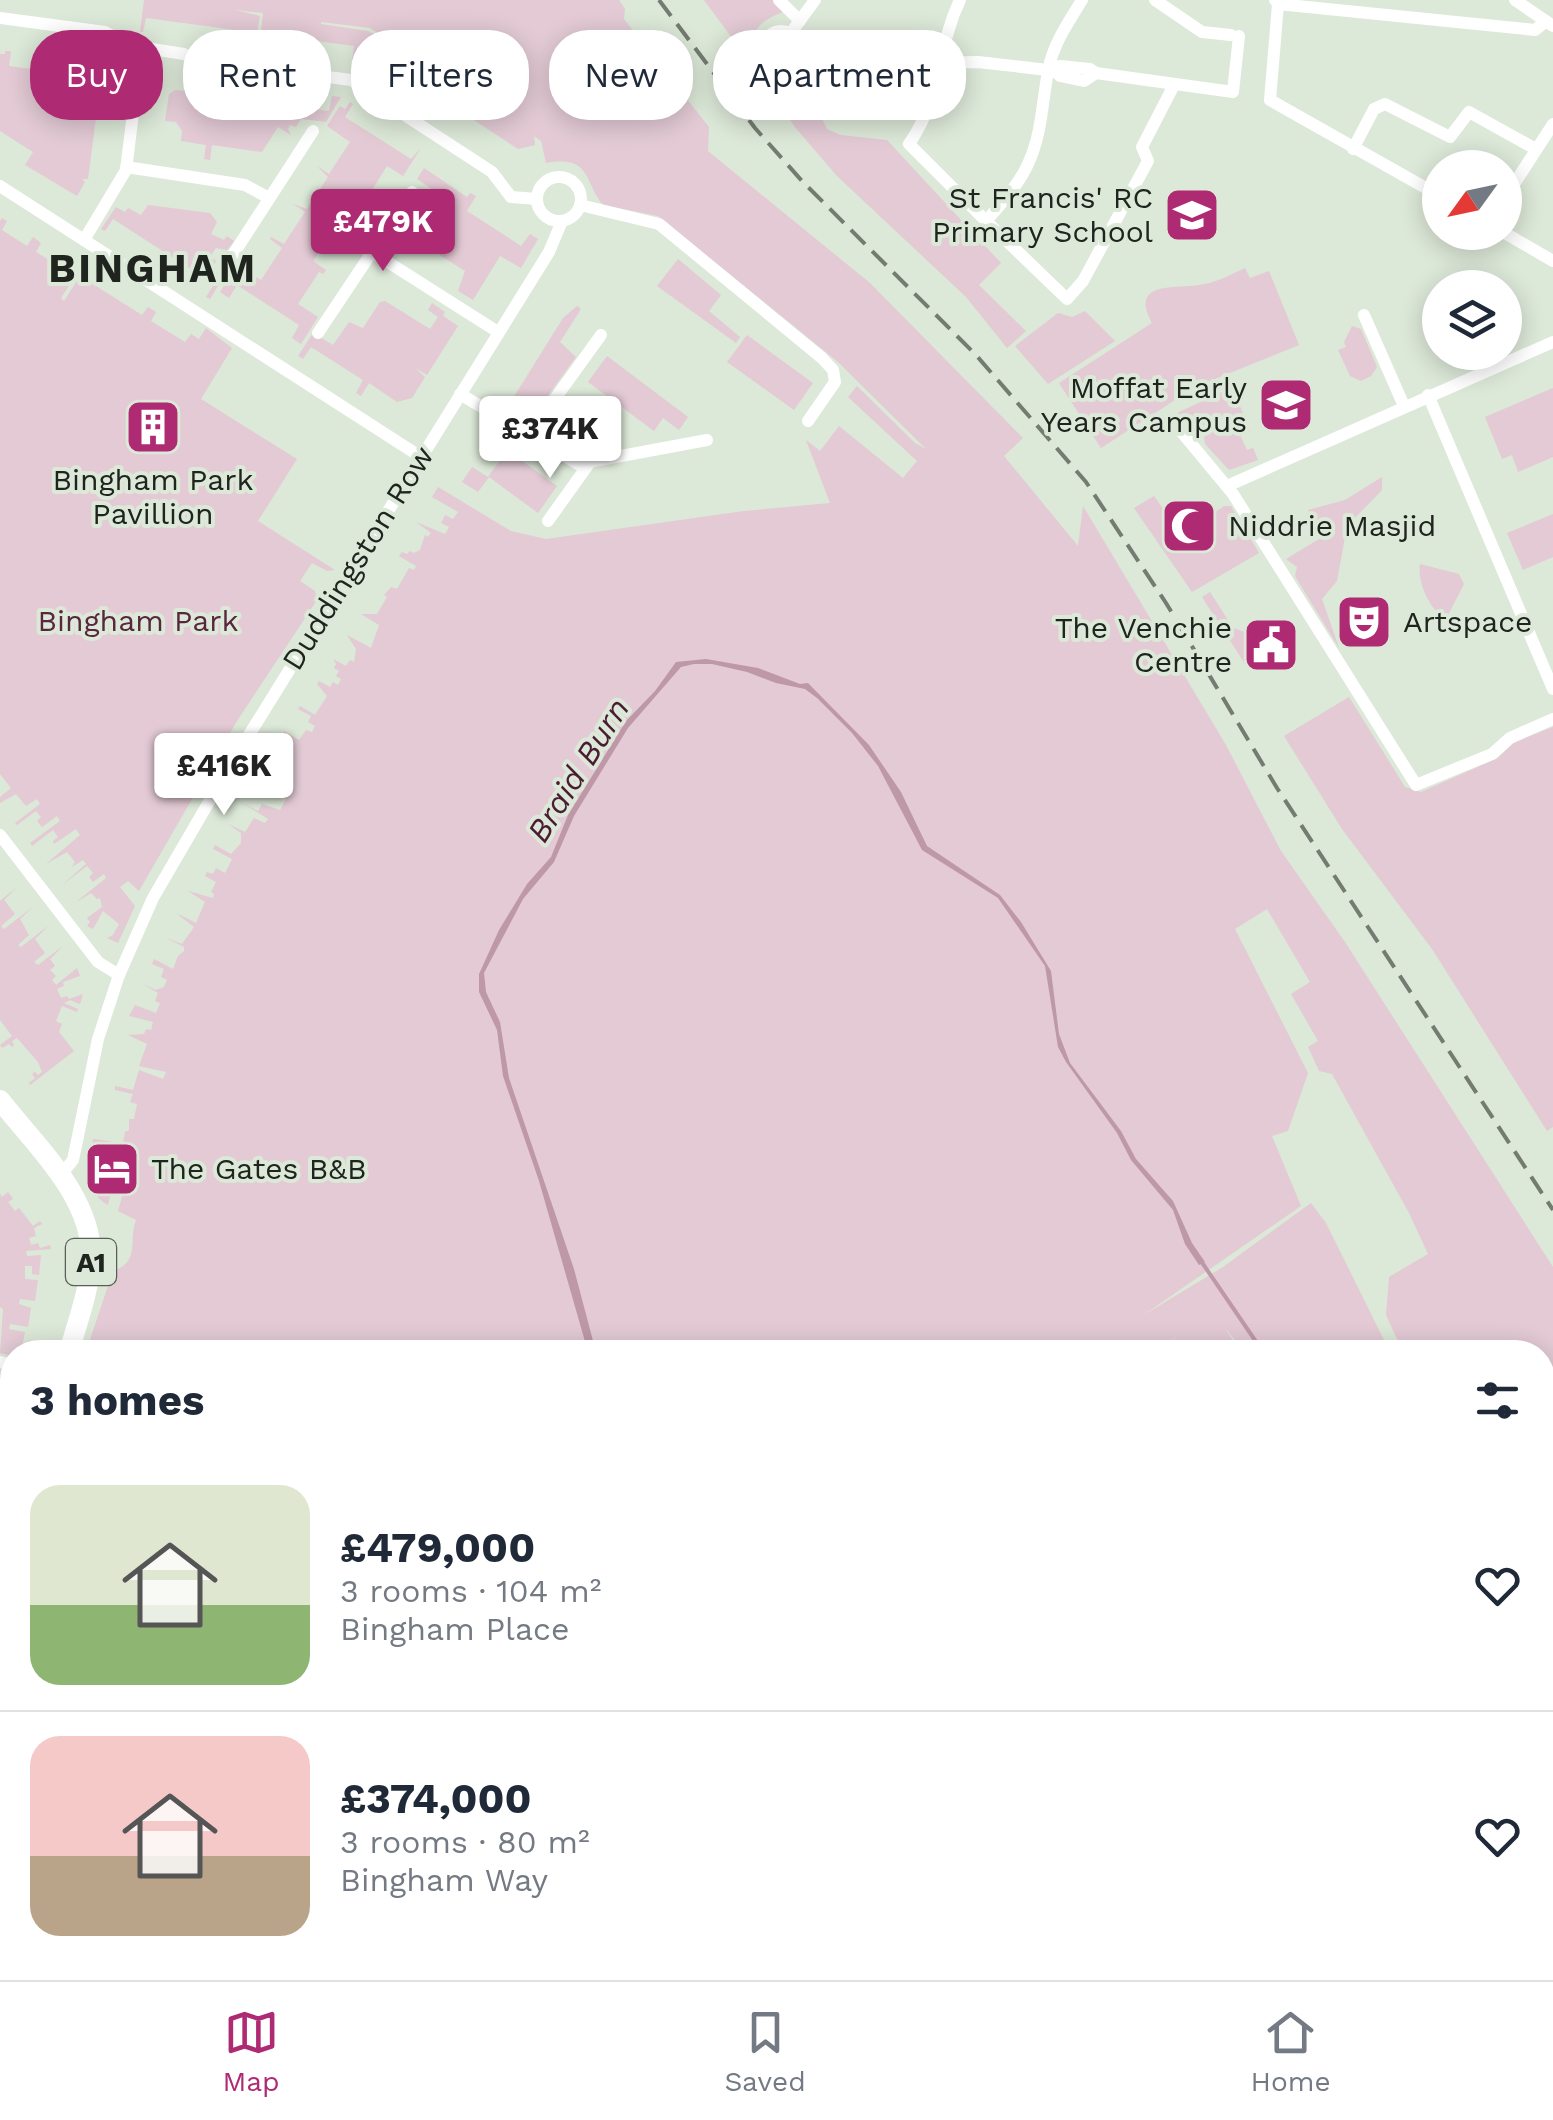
<!DOCTYPE html>
<meta charset="utf-8">
<style>
:root{--surface:#fff;--page:#f2f2f3;--text:#1f2937;--muted:#747a83;--line:#e0e1e3;--accent:#ae2a72}
body{margin:0;font-family:"Work Sans",sans-serif;background:var(--page);color:var(--text);height:100vh;display:flex;flex-direction:column;font-size:38px;white-space:nowrap}
*{box-sizing:border-box;margin:0}
p{font-size:32px;color:var(--muted)}
.icon{flex:none;width:55px;height:55px;fill:none;stroke:currentColor;stroke-width:2;stroke-linecap:round;stroke-linejoin:round}
.map{position:relative;flex:1;overflow:hidden}
.panel{position:absolute;left:0px;top:1340px;width:1555px;height:640px;display:flex;flex-direction:column;background:var(--surface);border-radius:40px 40px 0 0;box-shadow:0 5px 25px #0003}
.panel>*{flex:none}
.top-card{position:absolute;left:30px;top:30px;width:1000px;height:90px;display:flex;gap:20px}
.needle{width:65px;rotate:237deg}
.fabs{position:absolute;left:1422px;top:150px;display:grid;gap:20px}
.fabs a{display:grid;place-items:center;width:100px;height:100px;border-radius:50%;background:var(--surface);box-shadow:0 5px 25px #0003;font-size:50px}
.price{position:absolute;translate:-50% -85px;padding:0 22px;border-radius:10px;background:#fff;color:#222;font-size:32px;line-height:65px;filter:drop-shadow(0 2px 5px #0008)}
.price::after{content:'';position:absolute;left:50%;top:60px;width:30px;height:22px;margin-left:-15px;background:inherit;clip-path:polygon(0 0,100% 0,50% 100%)}
.price.active{background:var(--accent);color:#fff}
ul{padding:0;list-style:none}
li{display:flex;align-items:center;gap:30px;height:250px;padding:0 30px}
li+li{border-top:2px solid var(--line)}
li span{display:grid;place-items:center;flex:none;width:280px;height:200px;border-radius:30px;color:#555}
li>.icon{margin-inline-start:auto}
span .icon{width:120px;height:120px;fill:#fffc;stroke-width:1}
li b{font-size:42px}
h2{display:flex;justify-content:space-between;align-items:center;height:120px;padding:0 30px;font-size:42px}
.chip{padding:0 35px;border-radius:40px;background:var(--surface);box-shadow:0 5px 25px #0003;font-size:35px;line-height:90px}
.chip.active{background:var(--accent);color:#fff}
.tabs{display:flex;justify-content:space-around;align-items:center;height:140px;border-top:2px solid var(--line);background:var(--surface);font-size:28px;color:var(--muted)}
.tabs a{display:grid;justify-items:center;gap:5px}
.tabs .active{color:var(--accent)}
.map>svg:first-child{display:block}
</style>
<div class="map">
<svg width="1553" height="1980" viewBox="0 0 1553 1980">
<rect width="100%" height="100%" fill="#dce8d8"/>
<g fill="#e3cad4">
<path d="M 144,0 L 619,0 L 625,9 L 624,19 L 709,127 L 708,151 L 870,283 L 1023,438 L 1004,456 L 1078,546 L 1083,506 L 1226,745 L 1281,851 L 1345,942 L 1553,1267 L 1553,1626 L 1542,1615 L 1542,1352 L 1403,1352 L 1386,1315 L 1389,1277 L 1428,1254 L 1409,1213 L 1332,1074 L 1319,1071 L 1308,1047 L 1318,1041 L 1291,994 L 1310,982 L 1267,909 L 1235,929 L 1308,1073 L 1288,1131 L 1272,1136 L 1301,1206 L 1142,1316 L 1223,1267 L 1311,1203 L 1326,1223 L 1390,1352 L 1245,1352 L 1224,1327 L 1241,1352 L 1161,1352 L 1178,1335 L 1157,1352 L 86,1352 L 113,1271 C 141,1262 128,1240 136,1220 L 118,1211 L 134,1154 L 126,1152 L 124,1160 L 116,1158 L 117,1153 L 112,1152 L 110,1158 L 105,1157 L 101,1174 L 105,1176 L 104,1182 L 113,1184 L 108,1205 C 83,1191 90,1164 93,1139 L 123,1143 L 125,1132 L 129,1130 L 129,1119 L 134,1119 L 137,1104 L 130,1102 L 133,1094 L 115,1090 L 115,1086 L 133,1090 L 139,1070 L 163,1079 L 166,1072 L 139,1066 L 147,1044 L 128,1035 L 144,1034 L 146,1029 L 151,1030 L 153,1022 L 129,1016 L 135,1005 L 156,1013 L 160,1003 L 155,1001 L 158,993 L 143,984 L 156,990 L 164,987 L 167,980 L 161,977 L 164,969 L 152,964 L 154,959 L 173,969 L 178,956 L 184,951 L 184,947 L 166,938 L 182,944 L 194,927 L 176,913 L 196,923 L 205,902 L 188,891 L 213,898 L 214,894 L 211,892 L 216,882 L 205,876 L 207,872 L 213,874 L 216,868 L 225,873 L 232,859 L 213,849 L 215,845 L 231,854 L 241,843 L 241,833 L 228,824 L 245,832 L 254,818 L 265,823 L 268,819 L 241,802 L 258,811 L 262,804 L 280,810 L 286,799 L 259,785 L 263,778 L 278,782 L 281,776 L 277,773 L 282,763 L 268,755 L 271,749 L 289,751 L 293,743 L 281,736 L 284,731 L 299,740 L 306,730 L 312,732 L 315,726 L 308,722 L 311,716 L 298,709 L 300,706 L 315,715 L 327,696 L 317,684 L 319,681 L 330,687 L 333,682 L 338,685 L 341,679 L 336,676 L 339,671 L 334,668 L 336,664 L 333,659 L 346,666 L 350,660 L 354,662 L 356,649 L 347,635 L 371,648 L 379,625 L 361,614 L 377,614 L 387,597 L 384,595 L 391,587 L 397,589 L 409,568 L 414,570 L 416,566 L 399,556 L 402,552 L 407,554 L 410,551 L 414,553 L 420,550 L 425,535 L 428,537 L 431,533 L 416,522 L 445,534 L 449,527 L 441,523 L 445,515 L 453,519 L 458,512 L 432,497 L 438,487 L 511,531 L 546,539 L 744,511 L 830,503 L 806,440 L 820,451 L 839,426 L 903,478 L 917,461 L 848,397 L 857,386 L 915,443 L 926,449 L 838,362 L 658,216 L 603,205 C 583,181 592,155 546,163 L 541,141 L 534,136 L 535,145 L 518,149 L 454,107 L 445,119 L 440,115 L 447,103 L 383,60 L 385,56 L 380,53 L 374,54 L 366,66 L 363,65 L 381,38 L 411,58 L 413,56 L 370,28 L 321,22 L 321,24 L 368,31 L 377,36 L 360,62 L 352,61 L 354,46 L 265,34 L 262,48 L 259,48 L 263,13 L 235,10 L 260,16 L 257,33 L 146,18 L 143,32 L 140,32 Z"/>
<path d="M 704,0 L 774,0 L 783,12 C 758,21 749,33 749,61 Z"/>
<polygon points="5,51 11,51 9,66 92,77 86,87 90,93 100,89 99,101 113,103 111,119 96,118 88,179 82,179 85,182 77,196 25,165 33,152 0,131 0,54 5,54"/>
<polygon points="755,64 777,86 796,81 807,85 827,129 841,135 887,140 1001,263 979,285 1026,331 1007,348 966,297 837,176 794,126"/>
<polygon points="186,76 191,77 190,92 279,104 281,89 286,90 285,105 329,111 332,96 341,97 326,122 301,119 296,127 290,125 288,129 291,135 278,127 262,152 212,145 210,160 204,159 206,145 181,141 182,131 176,122 165,121 169,94 175,90 184,91"/>
<polygon points="350,102 353,104 345,117 411,159 421,148 403,176 387,166 367,198 370,201 368,204 356,196 313,261 326,270 323,274 319,272 298,304 318,317 301,344 292,338 299,325 237,285 229,298 220,292 237,265 261,280 282,248 270,239 271,237 284,244 305,212 293,204 307,209 328,177 317,166 329,174 350,142 327,126 340,106 345,109"/>
<polygon points="424,168 467,197 470,193 476,196 467,211 521,246 530,234 538,239 521,268 500,256 473,300 458,291 465,271 430,249 426,230 435,215 423,206 433,190 417,179"/>
<polygon points="148,205 210,213 217,222 211,234 224,240 227,236 234,241 227,250 216,248 210,257 216,261 212,269 224,276 210,299 206,297 214,284 113,219 105,231 101,229 116,207 125,212 128,208 141,215"/>
<polygon points="2,218 7,221 2,230 27,246 33,237 41,243 36,252 75,276 61,298 64,301 80,276 142,315 148,307 156,312 151,321 185,342 191,334 199,339 206,328 232,348 201,399 297,459 258,521 335,570 327,571 312,563 300,581 315,591 317,600 237,721 139,891 128,881 120,887 135,906 118,943 107,938 113,935 119,924 103,911 93,929 87,926 90,922 87,918 102,907 100,898 97,899 91,893 75,903 106,878 104,874 93,882 89,877 93,873 87,866 62,885 86,864 83,860 72,867 75,862 67,852 46,864 80,835 76,829 54,844 53,841 58,837 53,830 32,846 30,843 60,821 57,816 42,827 37,821 41,817 36,811 17,825 15,823 40,804 37,799 26,806 16,794 0,803 0,797 11,788 0,774 0,221"/>
<polygon points="678,259 721,295 709,311 740,337 736,343 657,286"/>
<path d="M 1245,268 L 1250,278 L 1269,271 L 1299,345 L 1195,387 L 1101,448 L 1059,383 L 1152,323 C 1129,281 1174,289 1199,285 C 1216,283 1230,275 1245,268 Z"/>
<polygon points="385,301 430,329 438,317 428,310 432,303 445,312 443,316 458,326 427,375 415,368 425,377 412,398 397,402 369,383 361,396 356,393 363,380 311,347 303,359 298,356 313,333 333,345 349,322 363,328 380,302"/>
<polygon points="577,306 581,309 560,342 576,357 533,416 517,419 505,411 563,318"/>
<polygon points="1085,311 1115,341 1048,384 1015,346 1058,313 1072,317"/>
<polygon points="1352,326 1361,329 1377,367 1371,376 1361,381 1350,376 1338,350 1346,347 1344,342"/>
<polygon points="747,335 813,383 794,410 727,362"/>
<polygon points="607,356 688,417 679,430 663,418 654,431 588,382"/>
<polygon points="1232,387 1250,430 1240,435 1247,450 1253,448 1258,460 1229,470 1205,444 1204,437 1210,432 1204,425 1189,428 1175,414"/>
<polygon points="1553,388 1553,457 1518,472 1512,455 1502,459 1485,417"/>
<polygon points="507,450 557,486 538,513 489,477 478,492 462,482 472,467 488,477"/>
<polygon points="1382,477 1382,490 1347,526 1337,581 1322,599 1339,648 1295,576 1297,567 1286,559 1324,536 1308,510 1345,500"/>
<polygon points="1154,496 1174,524 1178,521 1192,539 1200,533 1195,526 1224,506 1231,506 1259,553 1192,592 1134,508"/>
<polygon points="1553,514 1553,557 1523,570 1507,533"/>
<path d="M 1420,564 L 1459,574 L 1464,584 L 1446,619 C 1430,611 1417,582 1420,564 Z"/>
<polygon points="1210,592 1233,628 1245,632 1255,627 1265,644 1257,650 1261,658 1247,667 1202,597"/>
<polygon points="1349,697 1405,787 1421,792 1498,758 1514,742 1553,727 1553,1127 1547,1131 1432,949 1342,829 1284,736"/>
<polygon points="17,887 4,900 15,914 1,926 4,929 33,907 20,919 29,935 18,945 21,947 48,926 35,939 45,953 34,962 38,965 63,946 50,959 55,966 50,970 56,976 52,980 56,985 77,968 80,976 63,982 64,986 57,989 61,998 67,996 69,999 83,994 80,1004 70,1000 64,1003 78,1009 77,1012 62,1006 56,1021 62,1024 59,1032 74,1051 30,1085 29,1083 35,1078 32,1074 35,1072 38,1075 42,1072 38,1062 17,1038 12,1041 14,1045 12,1047 9,1044 2,1048 0,1045 12,1036 0,1020 0,901"/>
<polygon points="8,1192 13,1199 8,1202 15,1211 19,1208 33,1226 40,1221 42,1224 34,1228 36,1236 29,1238 31,1245 38,1243 40,1248 50,1245 51,1249 26,1251 27,1256 41,1255 39,1275 32,1274 32,1266 25,1266 25,1279 38,1280 35,1301 20,1299 19,1304 31,1308 28,1327 10,1324 9,1329 25,1332 21,1352 12,1352 12,1356 0,1353 3,1309 0,1307 0,1194 2,1197"/>
<polygon points="1543,1673 1553,1681 1553,1980 945,1980 944,1968 1542,1968"/>
<polygon points="12,1779 12,1935 9,1942 12,1947 0,1944 0,1882"/>
<polygon points="208,1968 925,1968 926,1980 201,1980"/>
</g>
<polygon fill="#be98a7" points="706,659 758,668 800,684 808,683 869,745 901,792 927,846 1000,895 1021,922 1051,971 1059,1034 1070,1063 1121,1131 1136,1159 1173,1201 1192,1243 1205,1262 1199,1265 1185,1244 1173,1210 1131,1160 1117,1133 1066,1062 1058,1047 1045,966 998,898 922,850 878,766 852,733 817,698 805,689 776,683 747,672 712,664 694,664 681,667 628,728 574,816 554,862 523,899 484,973 486,992 500,1022 509,1078 574,1269 596,1352 588,1352 539,1181 503,1076 497,1030 479,992 479,974 499,930 527,884 551,857 568,815 626,721 655,691 676,662"/>
<g fill="none" stroke-linecap="round" stroke-linejoin="round">
<g stroke="#be98a7" stroke-width="4">
<polyline points="1201,1261 1263,1352"/>
<polyline points="1542,1646 1553,1652"/>
<polyline points="0,1833 12,1828"/>
</g>
<g stroke="#fff" stroke-width="12">
<polyline points="779,0 800,21"/>
<path d="M 960,0 C 936,50 944,93 909,144 L 986,221"/>
<path d="M 1082,0 C 1068,23 1053,44 1048,71 C 1042,103 1042,134 1028,164 C 1018,186 1001,204 986,221 L 1067,299 L 1083,281 L 1148,161 L 1142,147 L 1174,85"/>
<polyline points="1155,0 1202,32 1231,35"/>
<polyline points="1275,0 1278,4 1270,100 1440,196"/>
<polyline points="1515,0 1553,26"/>
<polyline points="1278,4 1535,30 1546,21"/>
<polyline points="0,18 105,32 127,45 184,54 196,60 351,80 492,172 511,197 537,199"/>
<circle cx="781" cy="47" r="16"/>
<polyline points="790,34 815,0"/>
<polyline points="797,50 820,52 832,58 914,67 931,63 978,62 1048,70 1060,66 1090,69 1096,73 1233,92 1239,36"/>
<polyline points="820,52 832,46 917,55 931,63"/>
<polyline points="1054,70 1060,76 1084,81 1096,73"/>
<polyline points="1353,149 1374,109 1385,104 1450,137 1469,112 1534,148"/>
<polyline points="126,167 245,185 269,198"/>
<circle cx="559" cy="199" r="22"/>
<polyline points="0,186 421,457"/>
<polyline points="1505,198 1553,124"/>
<polyline points="580,205 659,224 822,358 833,370 835,382 808,421"/>
<polyline points="1503,232 1553,261"/>
<polyline points="84,240 126,170 136,89"/>
<polyline points="372,252 498,332"/>
<polyline points="225,267 313,131"/>
<polyline points="1364,315 1404,406"/>
<polyline points="318,333 412,192"/>
<polyline points="460,394 578,464 707,440"/>
<polyline points="1428,395 1553,689"/>
<polyline points="1174,423 1233,494 1416,785 1492,754 1510,738 1553,719"/>
<polyline points="528,436 601,335"/>
<polyline points="1227,486 1553,342"/>
<polyline points="548,521 588,465"/>
<polyline points="0,835 98,962 119,975"/>
<polyline points="60,1176 73,1160 98,1039 119,975 153,898 234,759 549,252 562,221"/>
<polyline points="0,1362 12,1365"/>
<polyline points="0,1550 12,1545"/>
<polyline points="934,1968 935,1980"/>
<polyline points="30,1980 32,1968"/>
<polyline points="130,1980 143,1968"/>
</g>
<g stroke="#fff" stroke-width="20">
<path d="M 0,1100 C 36,1146 94,1198 91,1261 C 89,1292 77,1323 69,1352"/>
<polyline points="0,1785 12,1673"/>
</g>
<polyline stroke="#747c71" stroke-width="4" stroke-dasharray="20 10" stroke-linecap="butt" points="659,0 755,128 802,181 976,355 1086,482 1166,603 1277,788 1553,1210"/>
</g>
<defs>
<g id="school-square" transform="scale(2.875)"><rect x="-9" y="-9" width="18" height="18" rx="4" fill="#ae2a72" stroke="#dce8d8"/><path d="M0-5L7-2L0 1L-7-2ZM-4 1L0 2.5L4 1V4Q0 6-4 4Z" fill="#fff"/></g>
<g id="building-square" transform="scale(2.875)"><rect x="-9" y="-9" width="18" height="18" rx="4" fill="#ae2a72" stroke="#dce8d8"/><path d="M-4-6H4V6H1V3H-1V6H-4ZM-2.5-4.3h1.7v1.8h-1.7ZM.8-4.3h1.7v1.8H.8ZM-2.5-1h1.7V.8h-1.7ZM.8-1h1.7V.8H.8Z" fill="#fff"/></g>
<g id="mosque-square" transform="scale(2.875)"><rect x="-9" y="-9" width="18" height="18" rx="4" fill="#ae2a72" stroke="#dce8d8"/><path d="M3.5-4.9A6 6 0 1 0 3.5 4.9A5 5 0 1 1 3.5-4.9Z" fill="#fff"/></g>
<g id="theatre-square" transform="scale(2.875)"><rect x="-9" y="-9" width="18" height="18" rx="4" fill="#ae2a72" stroke="#dce8d8"/><path d="M-5-5.5Q0-4 5-5.5V0Q5 5 0 6Q-5 5-5 0ZM-3.3-2.5H-1v1.5H-3.3ZM1-2.5H3.3v1.5H1ZM-2.8 1Q0 5.5 2.8 1Z" fill="#fff"/></g>
<g id="civic-square" transform="scale(2.875)"><rect x="-9" y="-9" width="18" height="18" rx="4" fill="#ae2a72" stroke="#dce8d8"/><path d="M-.6-6.5H3V-4.5H.6V-3L4-1V1h2V6H-6V1h2V-1L-.6-3ZM-1.2 2.5V6h2.4V2.5Z" fill="#fff"/></g>
<g id="hotel-square" transform="scale(2.875)"><rect x="-9" y="-9" width="18" height="18" rx="4" fill="#ae2a72" stroke="#dce8d8"/><path d="M-6-4.5h1.5V1H6V5H4.5V3h-9V5H-6ZM-4 0a1.8 1.8 0 1 1 3.6 0ZM.5 0V-2.5h3Q6-2.5 6 0Z" fill="#fff"/></g>
</defs>
<g fill-rule="evenodd">
<use href="#school-square" x="1192" y="215"/>
<use href="#school-square" x="1286" y="405"/>
<use href="#building-square" x="153" y="427"/>
<use href="#mosque-square" x="1189" y="526"/>
<use href="#theatre-square" x="1364" y="622"/>
<use href="#civic-square" x="1271" y="645"/>
<use href="#hotel-square" x="112" y="1169"/>
</g>
<g text-anchor="middle" stroke-width="8" stroke-linejoin="round" paint-order="stroke">
<rect fill="#dce8d8" stroke="#585f56" stroke-width="2.5" x="66" y="1239" width="50" height="46" rx="8"/>
<g font-size="28" font-weight="bold" fill="#20241e">
<text x="91" y="1272">A1</text>
</g>
<g font-size="30" fill="#20241e" stroke="#dce8d8" text-anchor="end">
<text x="1153" y="208">St Francis' RC<tspan x="1153" dy="34">Primary School</tspan></text>
<text x="1247" y="398">Moffat Early<tspan x="1247" dy="34">Years Campus</tspan></text>
<text x="153" y="490" text-anchor="middle">Bingham Park<tspan x="153" dy="34">Pavillion</tspan></text>
<text x="1228" y="536" text-anchor="start">Niddrie Masjid</text>
<text x="1403" y="632" text-anchor="start">Artspace</text>
<text x="1232" y="638">The Venchie<tspan x="1232" dy="34">Centre</tspan></text>
<text x="151" y="1179" text-anchor="start">The Gates B&amp;B</text>
</g>
<g font-size="30" fill="#20241e" stroke="#dce8d8">
<text transform="translate(358 558) rotate(-58)" y="10">Duddingston Row</text>
</g>
<g font-size="30" fill="#58263e" stroke="#dce8d8">
<text x="138" y="631">Bingham Park</text>
</g>
<g font-size="32" font-style="italic" fill="#4b1b33" stroke="#dce8d8">
<text transform="translate(578 770) rotate(-58)" y="11">Braid Burn</text>
</g>
<g font-size="40" font-weight="bold" letter-spacing="2.5" fill="#20241e" stroke="#dce8d8">
<text x="153" y="282">BINGHAM</text>
</g>
</g>
</svg>
<div class="fabs">
<a><svg class="needle" viewBox="-14 -14 28 28"><path d="M0-13l5 13h-10z" fill="#e53935"/><path d="M0 13l5-13h-10z" fill="#747a83"/></svg></a>
<a><svg class="icon" aria-label="layers" viewBox="0 0 24 24"><path d="M12 4l9 5-9 5-9-5zM3 14l9 5 9-5"/></svg></a>
</div>
<b class="price active" style="left:383px;top:274px">£479K</b>
<b class="price" style="left:550px;top:481px">£374K</b>
<b class="price" style="left:224px;top:818px">£416K</b>
<div class="top-card">
<a class="chip active">Buy</a>
<a class="chip">Rent</a>
<a class="chip">Filters</a>
<a class="chip">New</a>
<a class="chip">Apartment</a>
</div>
<section class="panel">
<h2>3 homes<svg class="icon" aria-label="filters" viewBox="0 0 24 24"><path d="M4 7h16M4 17h16"/><circle cx="9" cy="7" r="2"/><circle cx="15" cy="17" r="2"/></svg></h2>
<ul>
<li><span style="background:linear-gradient(#dfe7d0 60%,#8fb573 0)"><svg class="icon" aria-label="home" viewBox="0 0 24 24"><path d="M3 11l9-7 9 7M6 9v11h12V9"/></svg></span><div><b>£479,000</b><p>3 rooms · 104 m²</p><p>Bingham Place</p></div><svg class="icon" aria-label="heart" viewBox="0 0 24 24"><path d="M12 20l-8-8c-3-5 5-10 8-4 3-6 11-1 8 4z"/></svg></li>
<li><span style="background:linear-gradient(#f6c9c9 60%,#b9a48a 0)"><svg class="icon" aria-label="home" viewBox="0 0 24 24"><path d="M3 11l9-7 9 7M6 9v11h12V9"/></svg></span><div><b>£374,000</b><p>3 rooms · 80 m²</p><p>Bingham Way</p></div><svg class="icon" aria-label="heart" viewBox="0 0 24 24"><path d="M12 20l-8-8c-3-5 5-10 8-4 3-6 11-1 8 4z"/></svg></li>
</ul>
</section>
</div>
<nav class="tabs">
<a class="active"><svg class="icon" aria-label="map" viewBox="0 0 24 24"><path d="M3 6l6-2 6 2 6-2v14l-6 2-6-2-6 2zM9 4v14M15 6v14"/></svg>Map</a>
<a><svg class="icon" aria-label="saved" viewBox="0 0 24 24"><path d="M7 4h10v16l-5-4-5 4z"/></svg>Saved</a>
<a><svg class="icon" aria-label="home" viewBox="0 0 24 24"><path d="M3 11l9-7 9 7M6 9v11h12V9"/></svg>Home</a>
</nav>
